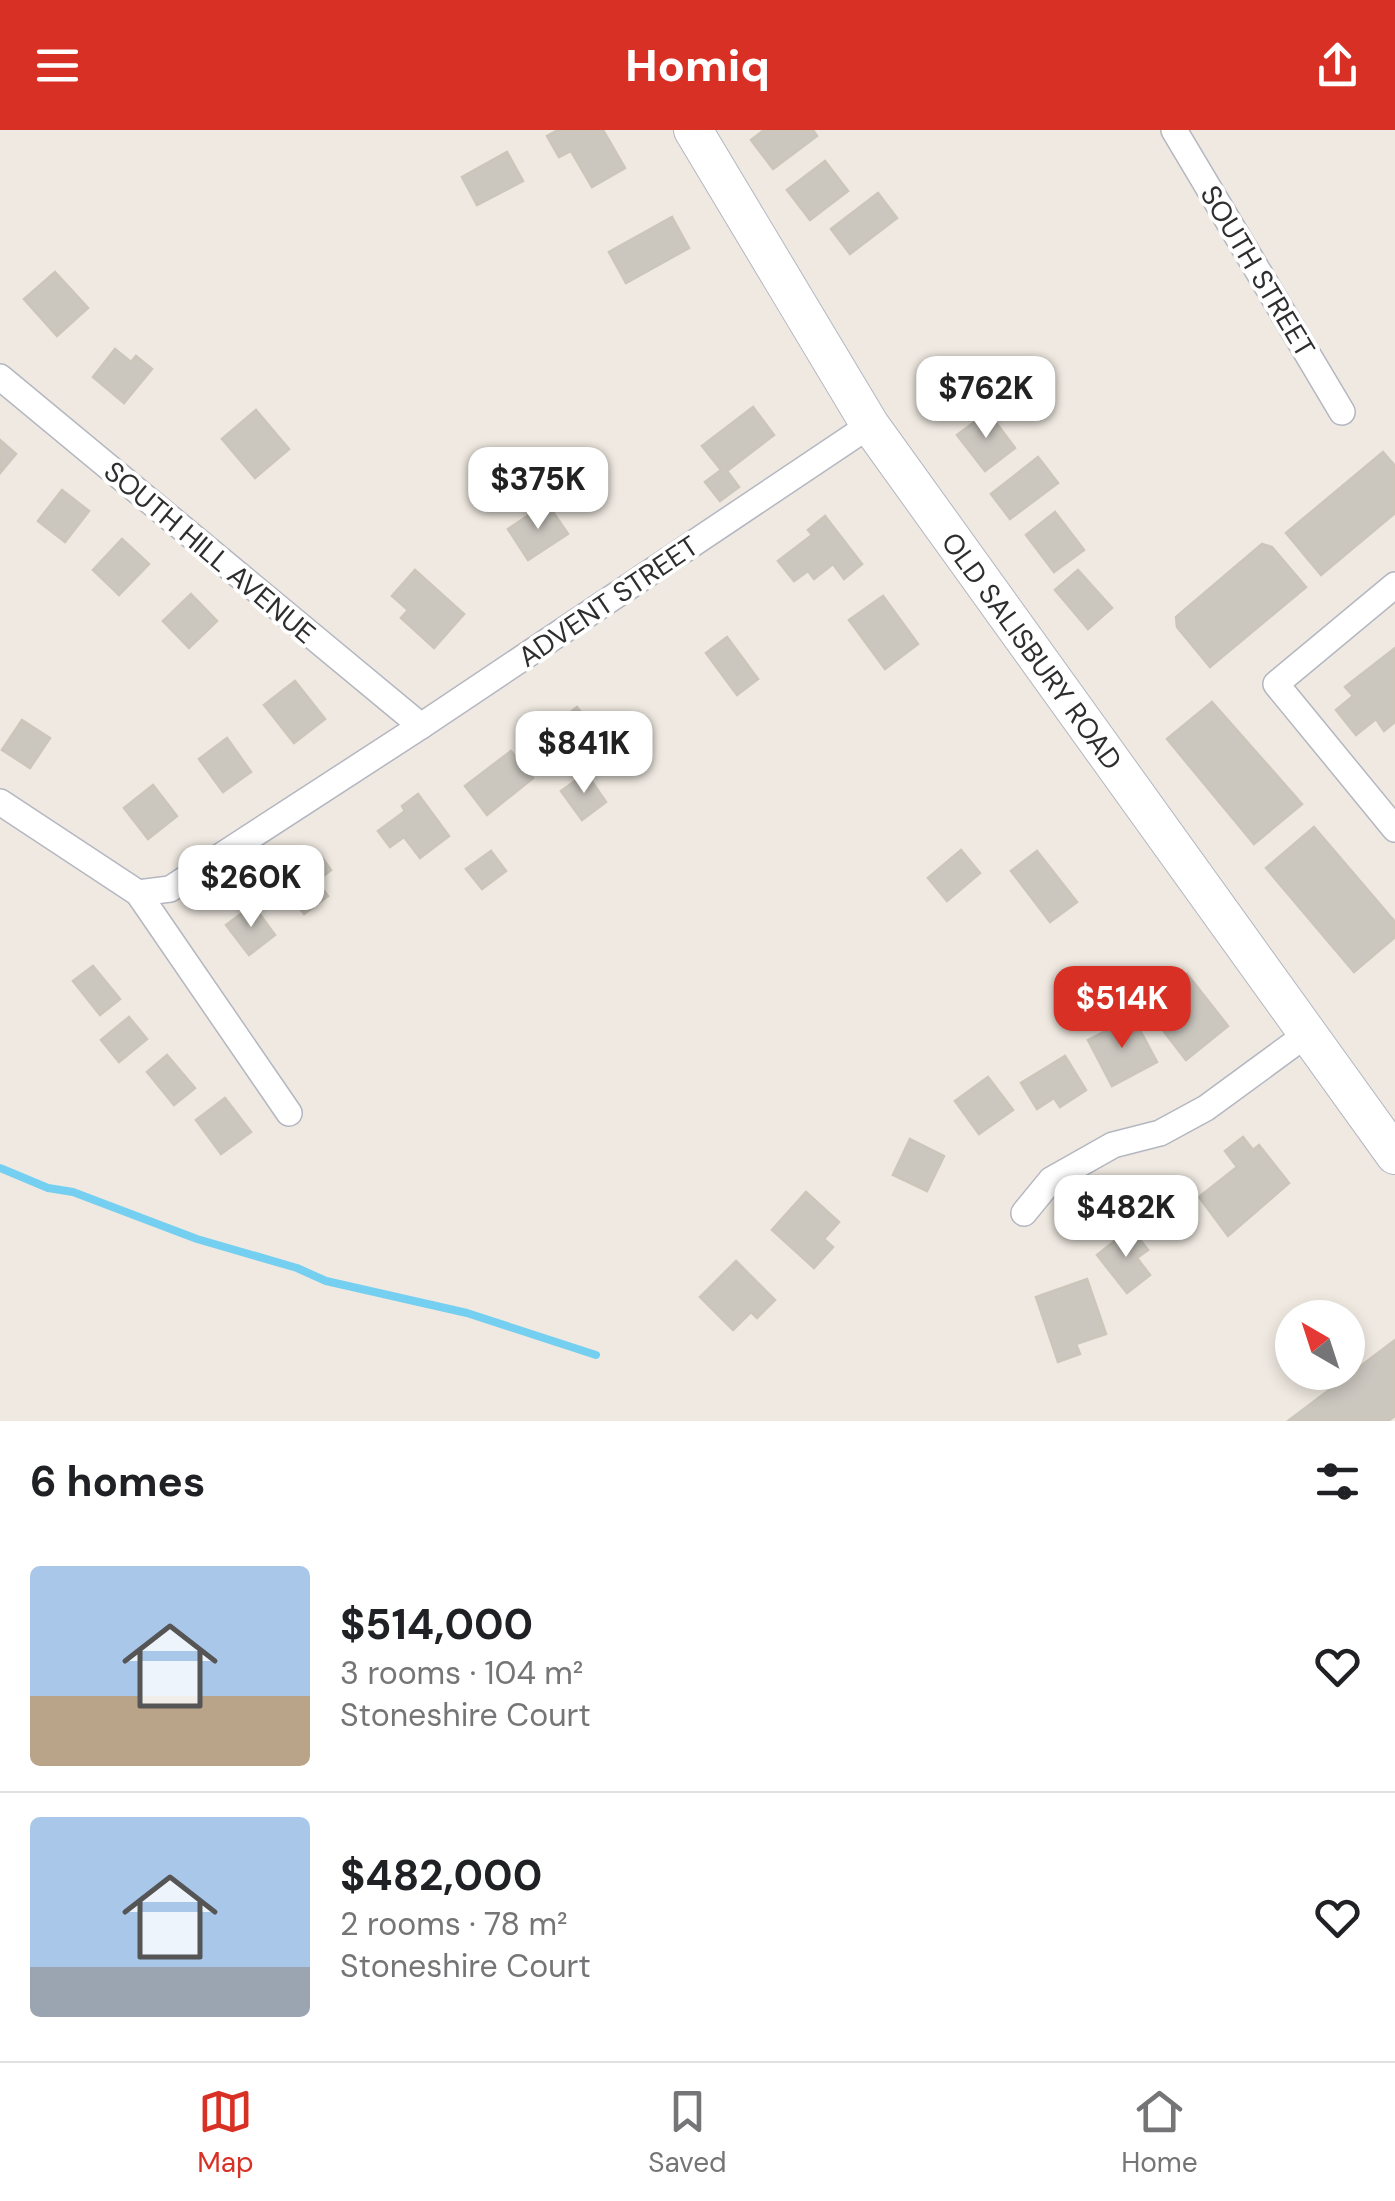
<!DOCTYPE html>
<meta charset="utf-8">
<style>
:root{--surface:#fff;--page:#f6f6f6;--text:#202124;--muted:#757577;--line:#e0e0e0;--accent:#d93025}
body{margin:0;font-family:"DM Sans",sans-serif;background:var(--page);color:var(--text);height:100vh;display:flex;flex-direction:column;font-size:38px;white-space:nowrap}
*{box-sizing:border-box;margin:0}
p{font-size:32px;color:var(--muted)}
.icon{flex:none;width:55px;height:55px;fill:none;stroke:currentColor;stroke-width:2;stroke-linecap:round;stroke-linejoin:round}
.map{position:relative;height:1291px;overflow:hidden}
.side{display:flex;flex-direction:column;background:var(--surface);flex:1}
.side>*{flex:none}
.needle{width:65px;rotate:321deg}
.controls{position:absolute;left:1275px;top:1170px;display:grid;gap:20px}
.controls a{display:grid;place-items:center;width:90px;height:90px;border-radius:50%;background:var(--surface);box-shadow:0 5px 15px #0003;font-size:50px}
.price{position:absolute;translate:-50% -85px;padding:0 22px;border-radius:20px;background:#fff;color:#222;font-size:32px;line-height:65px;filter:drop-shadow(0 2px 5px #0008)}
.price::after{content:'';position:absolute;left:50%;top:60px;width:30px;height:22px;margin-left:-15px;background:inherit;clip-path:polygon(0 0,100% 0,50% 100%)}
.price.selected{background:var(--accent);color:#fff}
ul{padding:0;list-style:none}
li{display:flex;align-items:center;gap:30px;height:250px;padding:0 30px}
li+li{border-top:2px solid var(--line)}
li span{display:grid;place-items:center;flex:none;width:280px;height:200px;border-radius:10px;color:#555}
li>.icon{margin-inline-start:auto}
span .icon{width:120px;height:120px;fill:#fffc;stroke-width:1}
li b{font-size:42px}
h2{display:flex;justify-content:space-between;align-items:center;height:120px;padding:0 30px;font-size:42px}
header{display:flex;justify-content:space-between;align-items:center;height:130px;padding:0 30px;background:var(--accent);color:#fff;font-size:45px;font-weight:800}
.tab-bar{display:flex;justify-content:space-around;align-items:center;height:140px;border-top:2px solid var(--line);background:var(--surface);font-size:28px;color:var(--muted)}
.tab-bar a{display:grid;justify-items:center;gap:5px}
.tab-bar .selected{color:var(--accent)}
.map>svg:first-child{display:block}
</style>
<header><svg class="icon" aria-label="menu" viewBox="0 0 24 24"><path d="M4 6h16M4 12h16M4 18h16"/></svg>Homiq<svg class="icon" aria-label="share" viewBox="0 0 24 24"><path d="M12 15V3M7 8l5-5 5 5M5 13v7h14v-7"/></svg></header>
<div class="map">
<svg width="1395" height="1291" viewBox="0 0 1395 1291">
<rect width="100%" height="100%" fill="#efe9e1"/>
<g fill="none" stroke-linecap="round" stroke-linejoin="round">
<polyline stroke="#75cff0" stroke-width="8" points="0,1038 48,1058 73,1062 197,1109 297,1138 326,1151 467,1183 596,1225"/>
</g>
<g fill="#cbc7bf" stroke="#cbc5ba" stroke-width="2.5">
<polygon points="558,0 603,0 625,38 592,57 571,21 559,27 547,6"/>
<polygon points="764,0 813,0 817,6 773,39 751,10"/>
<polygon points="507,22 523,51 477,75 462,47"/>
<polygon points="825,31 848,61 810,90 787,60"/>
<polygon points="878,63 897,88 850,124 831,99"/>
<polygon points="672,87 689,118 626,153 609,122"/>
<polygon points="55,142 88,178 57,206 24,169"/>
<polygon points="115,219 131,232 136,226 152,239 124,273 93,247"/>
<polygon points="753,277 774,305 727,341 739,357 720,371 705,352 721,340 702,316"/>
<polygon points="256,280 289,319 255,348 222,309"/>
<polygon points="988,282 1015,318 985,341 957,305"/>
<polygon points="0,310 16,324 0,343"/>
<polygon points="1383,322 1395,336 1395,383 1321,445 1286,403"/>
<polygon points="1038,327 1058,353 1010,389 991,364"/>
<polygon points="62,360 89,381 65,412 38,391"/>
<polygon points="547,373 568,404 528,430 508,399"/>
<polygon points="1055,382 1084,420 1054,442 1026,405"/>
<polygon points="825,386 862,434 844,449 833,434 814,449 808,441 794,451 778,431 812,405 808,400"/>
<polygon points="122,409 149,434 119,465 93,440"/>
<polygon points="1262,414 1272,417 1306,457 1210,537 1177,497 1176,487"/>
<polygon points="415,440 464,484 434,518 401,488 408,480 392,466"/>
<polygon points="1078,440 1112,478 1088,499 1055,460"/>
<polygon points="191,464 217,491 189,518 163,491"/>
<polygon points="883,466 918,514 885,539 849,490"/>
<polygon points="727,507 758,549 737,565 706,523"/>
<polygon points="1395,518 1395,592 1384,601 1376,589 1356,605 1336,580 1353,566 1345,557"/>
<polygon points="295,551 325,589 294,613 264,575"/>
<polygon points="1212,572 1302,674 1254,714 1167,609"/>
<polygon points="577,577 600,607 560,639 537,608"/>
<polygon points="22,590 50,608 30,638 2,620"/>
<polygon points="227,608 251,642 223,662 199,629"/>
<polygon points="511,621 533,648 487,685 465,656"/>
<polygon points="586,643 606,672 582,690 561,661"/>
<polygon points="153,655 177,686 148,709 124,678"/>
<polygon points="418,664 449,706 420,728 404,707 390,717 378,701 405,681 402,676"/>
<polygon points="1314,697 1395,792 1395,807 1354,842 1266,738"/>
<polygon points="961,720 980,743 947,771 928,748"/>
<polygon points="491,721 506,741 482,759 466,739"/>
<polygon points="1037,721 1077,772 1050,792 1011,741"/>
<polygon points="321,726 331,740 317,751 328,766 304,784 282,754"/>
<polygon points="253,775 275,805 249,825 226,795"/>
<polygon points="93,836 120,869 100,885 73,851"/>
<polygon points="1187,844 1228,896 1186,930 1151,885 1177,866 1170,857"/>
<polygon points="129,887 147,909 119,932 101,910"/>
<polygon points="1133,887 1157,932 1112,956 1088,910"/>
<polygon points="167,925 195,958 174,975 147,942"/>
<polygon points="1065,926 1086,960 1060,977 1054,968 1037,979 1021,953"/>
<polygon points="988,947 1013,980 979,1004 955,971"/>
<polygon points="225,968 251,1002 221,1024 196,990"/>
<polygon points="1243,1007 1253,1020 1259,1015 1289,1053 1228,1106 1199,1067 1237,1037 1225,1021"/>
<polygon points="910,1009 944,1026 927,1061 893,1045"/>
<polygon points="806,1062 839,1092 824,1109 833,1117 814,1138 772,1100"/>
<polygon points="1131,1098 1148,1120 1137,1128 1150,1145 1127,1163 1097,1125"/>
<polygon points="736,1131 775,1170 757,1188 751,1182 733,1200 700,1167"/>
<polygon points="1087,1149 1106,1204 1076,1214 1080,1224 1058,1232 1036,1167"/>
<polygon points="1395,1210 1395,1286 1388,1291 1288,1291"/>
</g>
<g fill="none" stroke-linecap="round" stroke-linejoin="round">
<g stroke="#b4b7c1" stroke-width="28">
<g id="minor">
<polyline points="1174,0 1342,282"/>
<polyline points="0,247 421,596"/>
<polyline points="1395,455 1276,554 1395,699"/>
<polyline points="0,672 138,763 289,983"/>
<polyline points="138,763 170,759 421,596 870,295"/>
<polyline points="1024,1083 1051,1050 1113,1015 1160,1003 1206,978 1307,904"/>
</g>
</g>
<g stroke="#b4b7c1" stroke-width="40">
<polyline id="secondary" points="693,0 870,295 1395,1025"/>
</g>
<use href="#minor" stroke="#fff" stroke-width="25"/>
<use href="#secondary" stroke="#fff" stroke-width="38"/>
</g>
<g text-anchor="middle" stroke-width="8" stroke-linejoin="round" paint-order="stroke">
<g font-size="28" fill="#2e2e2e" stroke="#fff">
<text transform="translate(1258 141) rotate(59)" y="10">SOUTH STREET</text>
<text transform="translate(210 422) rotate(40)" y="10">SOUTH HILL AVENUE</text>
<text transform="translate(608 471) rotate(-34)" y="10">ADVENT STREET</text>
<text transform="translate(1032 521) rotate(54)" y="10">OLD SALISBURY ROAD</text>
</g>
</g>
</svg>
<div class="controls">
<a><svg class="needle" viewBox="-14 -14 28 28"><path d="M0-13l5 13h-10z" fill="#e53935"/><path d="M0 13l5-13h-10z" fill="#757577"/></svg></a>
</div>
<b class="price" style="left:986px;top:311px">$762K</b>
<b class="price" style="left:538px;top:402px">$375K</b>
<b class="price" style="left:584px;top:666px">$841K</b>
<b class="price" style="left:251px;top:800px">$260K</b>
<b class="price selected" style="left:1122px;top:921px">$514K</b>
<b class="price" style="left:1126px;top:1130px">$482K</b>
</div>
<section class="side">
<h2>6 homes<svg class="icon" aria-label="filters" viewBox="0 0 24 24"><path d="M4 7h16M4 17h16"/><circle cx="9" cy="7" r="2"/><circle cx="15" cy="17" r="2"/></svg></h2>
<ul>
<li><span style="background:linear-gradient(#a9c7e8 65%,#b9a48a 0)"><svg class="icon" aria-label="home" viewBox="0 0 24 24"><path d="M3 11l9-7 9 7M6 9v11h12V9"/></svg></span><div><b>$514,000</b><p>3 rooms · 104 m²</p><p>Stoneshire Court</p></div><svg class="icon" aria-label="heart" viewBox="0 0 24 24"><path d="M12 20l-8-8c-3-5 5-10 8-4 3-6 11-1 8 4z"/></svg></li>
<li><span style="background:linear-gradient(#a9c7e8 75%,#9aa5b1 0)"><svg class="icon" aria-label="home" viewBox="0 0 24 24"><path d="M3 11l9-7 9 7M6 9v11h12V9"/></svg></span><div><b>$482,000</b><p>2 rooms · 78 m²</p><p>Stoneshire Court</p></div><svg class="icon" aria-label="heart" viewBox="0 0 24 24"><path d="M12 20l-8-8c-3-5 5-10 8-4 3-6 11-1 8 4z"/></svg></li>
</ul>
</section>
<nav class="tab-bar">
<a class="selected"><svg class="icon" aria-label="map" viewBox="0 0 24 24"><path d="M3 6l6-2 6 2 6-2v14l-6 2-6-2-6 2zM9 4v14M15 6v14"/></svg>Map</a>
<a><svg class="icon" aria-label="saved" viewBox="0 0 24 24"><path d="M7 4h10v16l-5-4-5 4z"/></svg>Saved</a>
<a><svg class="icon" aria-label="home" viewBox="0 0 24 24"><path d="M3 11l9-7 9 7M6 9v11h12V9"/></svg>Home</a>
</nav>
